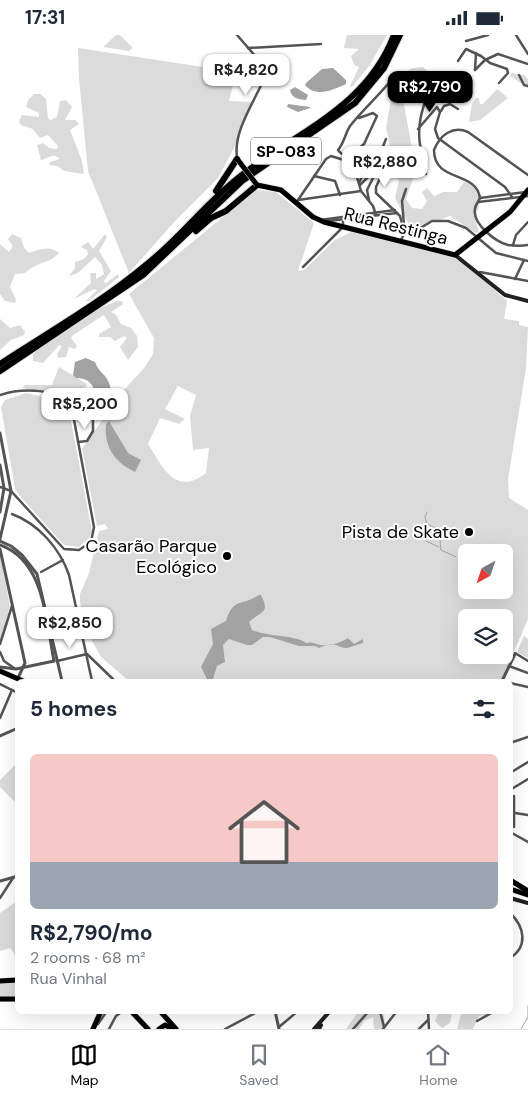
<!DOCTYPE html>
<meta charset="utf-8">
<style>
:root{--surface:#fff;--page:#f6f6f7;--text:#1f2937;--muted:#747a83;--line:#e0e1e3;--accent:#000}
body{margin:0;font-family:"DM Sans",sans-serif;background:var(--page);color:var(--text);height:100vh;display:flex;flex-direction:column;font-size:19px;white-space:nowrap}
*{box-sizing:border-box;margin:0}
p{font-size:16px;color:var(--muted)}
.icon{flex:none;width:28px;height:28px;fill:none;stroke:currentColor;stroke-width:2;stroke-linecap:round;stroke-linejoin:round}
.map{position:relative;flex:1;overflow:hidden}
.drawer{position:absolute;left:15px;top:644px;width:498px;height:335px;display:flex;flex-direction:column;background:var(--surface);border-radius:8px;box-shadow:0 5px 20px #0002}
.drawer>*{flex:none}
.needle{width:32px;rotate:220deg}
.fabs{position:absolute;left:458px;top:509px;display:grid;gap:10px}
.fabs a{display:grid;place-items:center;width:55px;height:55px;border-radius:8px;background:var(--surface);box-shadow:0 5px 20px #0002;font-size:25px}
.price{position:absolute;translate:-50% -42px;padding:0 11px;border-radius:10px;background:#fff;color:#222;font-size:16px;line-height:32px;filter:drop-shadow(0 1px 2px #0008)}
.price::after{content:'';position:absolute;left:50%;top:30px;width:15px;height:11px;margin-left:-8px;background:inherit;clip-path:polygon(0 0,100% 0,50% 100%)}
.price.current{background:var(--accent);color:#fff}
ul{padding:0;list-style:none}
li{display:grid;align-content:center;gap:10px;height:265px;padding:0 15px}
li span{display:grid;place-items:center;height:155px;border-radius:8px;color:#555}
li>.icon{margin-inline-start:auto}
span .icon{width:90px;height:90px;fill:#fffc;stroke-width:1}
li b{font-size:21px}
h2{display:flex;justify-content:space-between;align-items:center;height:60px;padding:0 15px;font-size:21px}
.status{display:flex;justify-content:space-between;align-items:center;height:35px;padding:0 25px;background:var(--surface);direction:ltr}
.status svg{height:14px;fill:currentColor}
.dock{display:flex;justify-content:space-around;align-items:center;height:70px;border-top:1px solid var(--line);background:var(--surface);font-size:14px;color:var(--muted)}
.dock a{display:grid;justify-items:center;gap:2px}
.dock .current{color:var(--accent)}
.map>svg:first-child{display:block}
</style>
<div class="status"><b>17:31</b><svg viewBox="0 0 49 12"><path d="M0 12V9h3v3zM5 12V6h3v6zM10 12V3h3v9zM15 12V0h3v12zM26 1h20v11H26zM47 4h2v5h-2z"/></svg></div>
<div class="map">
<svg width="528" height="994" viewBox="0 0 528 994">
<rect width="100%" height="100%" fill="#fff"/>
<g fill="#dbdbdb" fill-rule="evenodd">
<polygon points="116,0 120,0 133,13 129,16 103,12"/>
<polygon points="347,0 387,0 369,31 352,52 350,51 359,32 354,30 351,21 359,14 344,13"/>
<polygon points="78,13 223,35 238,18 244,28 252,22 254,26 254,38 236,38 229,66 251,67 234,113 218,143 176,185 129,238 88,136 79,43"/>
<path d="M 423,32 L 433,42 L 439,59 L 436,60 C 422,53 412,47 403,64 L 416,135 L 406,164 L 412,173 L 422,174 L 427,166 L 422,157 L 427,153 L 434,161 L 443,157 L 457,157 L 464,147 C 480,150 484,169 474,181 L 479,197 L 476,198 L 450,181 L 414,194 L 408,188 L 395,163 L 399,145 L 389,136 L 388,126 L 391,116 L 386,93 L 391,64 L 403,39 L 412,33 Z"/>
<polygon points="511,38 524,40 528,44 528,53 510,41"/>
<polygon points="497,54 508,63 480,85 469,87 472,69 476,63 479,63 480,69 483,69"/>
<path d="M 34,59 L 40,59 L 46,64 L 48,83 L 50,85 L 57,82 L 60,66 L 66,65 L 72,72 L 65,85 L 75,85 L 79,89 L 70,95 L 82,126 L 84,139 L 64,136 L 58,131 L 49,130 L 50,127 L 60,124 C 53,117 49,123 41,125 L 37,110 L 43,108 L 49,113 L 57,114 L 58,111 L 48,100 L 40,103 L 33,94 L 21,90 L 19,86 L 22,80 L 39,82 L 39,78 L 26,72 L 28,65 Z"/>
<path d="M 256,155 L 276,157 L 314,188 L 298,236 L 304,235 L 335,205 L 351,197 L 446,219 C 470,229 488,249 507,266 L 504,284 L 519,286 L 519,290 L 528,292 L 526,333 L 508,444 L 509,463 L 528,475 L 528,584 L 501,646 L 129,646 L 101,622 L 86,595 L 80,567 L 80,559 L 89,538 L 99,496 L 108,494 L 105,489 L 97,491 L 82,414 L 122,357 L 145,332 L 153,319 L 154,303 L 129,259 ZM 178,351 L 196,360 L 190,381 L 193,415 L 209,413 L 206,438 C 175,462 163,432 148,409 L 160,383 L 179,389 L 185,384 L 165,374 ZM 466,518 L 504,518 L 504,555 L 466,555 ZM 466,582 L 504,582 L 504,620 L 466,620 Z"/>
<path d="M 12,199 L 21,203 L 24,213 L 29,218 C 38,214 51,210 59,218 C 49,229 38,226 25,238 L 15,239 L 10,252 L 16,265 L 15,268 L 5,266 L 0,259 L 0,209 L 9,217 L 13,211 L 8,204 Z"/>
<polygon points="105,199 107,202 99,216 111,236 104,246 105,249 118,239 119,242 89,266 86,266 97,255 94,254 74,264 91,248 90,238 96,238 96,244 104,239 102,230 95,222 78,238 69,241 75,233 75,227 84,224 88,219 87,215 81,212 88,207 93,214"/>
<polygon points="117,266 122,266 123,269 111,277 116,280 121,289 131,293 137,301 138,312 128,325 120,312 127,303 124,301 115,306 110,302 99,302 99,299 111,292 104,280 73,300 71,303 77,311 75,314 69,312 66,322 58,323 57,320 62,311 59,310 43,328 33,326 33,320 37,314 100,273"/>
<polygon points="0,284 10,293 20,290 25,297 24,300 11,305 0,315"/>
<polygon points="59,332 87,349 86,352 78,354 76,360 79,362 92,358 98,360 95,366 77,372 59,360 22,353 25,350 52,350"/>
<polygon points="26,358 58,365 69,375 92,497 89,503 79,512 64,510 19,460 15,454 1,372 5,365"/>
<polygon points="0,519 10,572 0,606"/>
<polygon points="524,601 528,604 528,623 517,617"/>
<polygon points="16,729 18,731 17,769 0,752 0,745"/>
<polygon points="17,866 17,930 14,918 10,913 0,916 0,878"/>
<rect x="0" y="947" width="17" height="16"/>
<polygon points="359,976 383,976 385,990 383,994 374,994 373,982 364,986 359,994 346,994"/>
<polygon points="439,976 452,978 450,988 442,993 435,986"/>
<polygon points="462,976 492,976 486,980 479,981 473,994 457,994"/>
</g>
<g fill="#a2a2a2">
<path d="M 333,33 L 346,45 L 346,49 C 333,55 316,63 305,50 L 306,48 L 322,34 Z"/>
<path d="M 295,52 L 308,60 L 306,65 C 298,64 292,64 290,55 Z"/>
<polygon points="288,69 310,72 310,73 298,77 287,72"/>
<path d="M 86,323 L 95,327 C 99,339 108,338 111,355 L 97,362 C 93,349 89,343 76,343 L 73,340 L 75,327 Z"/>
<path d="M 109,386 L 128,418 L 141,425 L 135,437 C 115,427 104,413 106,389 Z"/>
<path d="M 259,560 L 261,560 C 271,579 260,576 249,587 L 252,595 C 268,602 296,600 306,608 C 313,606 316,610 323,610 C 331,611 342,607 348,603 L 354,609 L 363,604 L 363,608 L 347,613 C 334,612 337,605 319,613 L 315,611 L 299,611 L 270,602 L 263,602 L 252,610 L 247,610 L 229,604 L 223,610 L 225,627 L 217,631 L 213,644 L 208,646 L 201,632 L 213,609 L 211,594 L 226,586 C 234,562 241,572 259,560 Z"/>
</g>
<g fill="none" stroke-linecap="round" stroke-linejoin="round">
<g stroke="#a2a2a2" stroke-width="1">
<path d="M 427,477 L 425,482 L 427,489 C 446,497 438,500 441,515 L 456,522"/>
<polyline points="426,506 439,512"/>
<polyline points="521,994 528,982 528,971"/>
</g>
<g stroke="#dbdbdb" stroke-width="6">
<g id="primary">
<polyline points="257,150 281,155 313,182 324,187 455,220 510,177 528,155"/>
<polyline points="0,636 23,646"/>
<polyline points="510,845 528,856"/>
<polyline points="510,854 528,860"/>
<polyline points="0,946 18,945"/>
<polyline points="0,964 18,964"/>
<polyline points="131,976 148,994"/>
<polyline points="160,976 176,994"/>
<polyline points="93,994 101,976"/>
<polyline points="159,994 165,990 173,994"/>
</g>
</g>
<g stroke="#dbdbdb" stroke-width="8">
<g id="motorway">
<polyline points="216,156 237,124"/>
<polyline points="196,196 211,183 226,176 257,150"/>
<path d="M 0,329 C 49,297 102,267 147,229 C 180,203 205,169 238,143 C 295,97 366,74 394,0"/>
<polyline points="0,336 143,240 242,146 355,68 384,33 400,0"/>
</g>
</g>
<g stroke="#545454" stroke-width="2.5">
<polyline points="516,0 528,19"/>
<polyline points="466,6 488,0"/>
<polyline points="248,13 321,9"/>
<polyline points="458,26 466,14 481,21 490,28 507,34 508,38 499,48"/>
<polyline points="475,35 485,25 498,19 528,29"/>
<polyline points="475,35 476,18"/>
<polyline points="519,40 524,50 528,51"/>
<polyline points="441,76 444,71 450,69 458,74"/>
<polyline points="418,94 437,72 440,77 435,94 438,103 505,152 512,162"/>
<path d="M 237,122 C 233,97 254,67 264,44 L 264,31 L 237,0"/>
<polyline points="353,124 357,115 364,109 377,81 373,78 359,83"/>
<polyline points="387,128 376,152 376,158 400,181 404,196 409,200"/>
<path d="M 426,139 C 418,107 415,90 428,59"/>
<polyline points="314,141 335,146 340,160"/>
<path d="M 359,148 C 372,125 345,126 338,115 C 344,108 345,99 350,91 C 364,73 383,57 397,38"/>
<polyline points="360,150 372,138 386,104"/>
<path d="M 480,163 C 476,135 434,148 434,115 C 440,100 453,90 468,97 L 528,140"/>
<path d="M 480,163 C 479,166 475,170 475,174 C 472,189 496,207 508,210 C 515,211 522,211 528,210"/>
<polyline points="480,163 526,157"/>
<polyline points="298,165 326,124 331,121 347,126 354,132 361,156 373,171 376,180"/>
<polyline points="298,165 361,156"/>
<polyline points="369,165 367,155 377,135"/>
<polyline points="478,167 528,161"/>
<polyline points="320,185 395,175"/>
<polyline points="328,186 397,178"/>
<polyline points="404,190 402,166 406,154"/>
<polyline points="409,200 432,186 448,186 466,193 496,218 528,226"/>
<polyline points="401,205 405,197"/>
<polyline points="513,210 516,200 528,187"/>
<polyline points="303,232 343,192 343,185"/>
<polyline points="480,237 528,246"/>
<polyline points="515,244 524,225"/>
<path d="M 0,360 C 21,353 61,352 72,374 L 94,492 L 91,507 L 79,515 L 64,514 L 11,456 L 0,452"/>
<polyline points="78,407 87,406 93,396 93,380 97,378"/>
<path d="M 12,479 C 39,489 60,514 69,540 L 92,646"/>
<polyline points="41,537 63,525"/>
<polyline points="0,609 12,571"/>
<polyline points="0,617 4,626 14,633"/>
<polyline points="515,618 528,626"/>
<polyline points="57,626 87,619 115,646"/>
<polyline points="509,631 528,638"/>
<polyline points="510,648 528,652"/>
<polyline points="0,649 18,658"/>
<polyline points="0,683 12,655"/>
<polyline points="510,708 528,702"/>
<polyline points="510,738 528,727"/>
<polyline points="510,755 528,744"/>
<polyline points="515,778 528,780"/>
<polyline points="514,792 514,761"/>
<polyline points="510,797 528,807"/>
<polyline points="0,863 13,843"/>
<path d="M 510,878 C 525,892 528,912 510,923"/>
<polyline points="380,976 384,992"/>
<polyline points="428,976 429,994"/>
<polyline points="477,986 495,976"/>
<polyline points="98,989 107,976"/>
<polyline points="279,992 298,976"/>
<polyline points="109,994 116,981 123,976"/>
<polyline points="225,994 259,976"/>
<polyline points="353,994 369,976"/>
<polyline points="383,994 397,976"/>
<polyline points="419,994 428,985"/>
</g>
<g stroke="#545454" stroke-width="3">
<polyline points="0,398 11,456 0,504"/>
<polyline points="0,430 4,453 0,477"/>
<polyline points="0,506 11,511 22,520 37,539 62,646"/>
<path d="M 0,510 C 45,526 46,586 54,626"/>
<polyline points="0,514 25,628 18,643"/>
<polyline points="0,632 16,634 54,626"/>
<polyline points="502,646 515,619"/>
<polyline points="0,701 18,693"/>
<polyline points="0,846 18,841"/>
<polyline points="275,976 279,994"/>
</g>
<g stroke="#212121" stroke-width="4">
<polyline points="455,220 505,260 528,266"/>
<polyline points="510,863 528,868"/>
<polyline points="314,994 330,976"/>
<polyline points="319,994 321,990"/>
</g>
<use href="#primary" stroke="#000" stroke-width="5"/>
<use href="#motorway" stroke="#000" stroke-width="6"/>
<g stroke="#dbdbdb" stroke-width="6" stroke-linecap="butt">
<polyline id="primary-bridge" points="238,125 257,150"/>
</g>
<use href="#primary-bridge" stroke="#000" stroke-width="5"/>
</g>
<g fill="#000" stroke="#fff" stroke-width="2">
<circle cx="469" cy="497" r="5"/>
<circle cx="227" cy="521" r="5"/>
</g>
<g text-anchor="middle" stroke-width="4" stroke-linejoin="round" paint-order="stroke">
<rect fill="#fff" stroke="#4c4c4c" stroke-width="1" x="251" y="102.5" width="70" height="27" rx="4"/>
<g font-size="16" font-weight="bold" fill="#000">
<text x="286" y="122">SP-083</text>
</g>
<g font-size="18" fill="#000" stroke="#fff">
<text transform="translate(396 191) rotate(14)" y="6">Rua Restinga</text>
</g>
<g font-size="18" fill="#000" stroke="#fff" text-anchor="end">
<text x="459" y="503">Pista de Skate</text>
<text x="217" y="517">Casarão Parque<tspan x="217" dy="21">Ecológico</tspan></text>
</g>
</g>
</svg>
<div class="fabs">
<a><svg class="needle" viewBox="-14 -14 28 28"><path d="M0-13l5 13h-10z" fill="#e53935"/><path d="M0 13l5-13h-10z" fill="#747a83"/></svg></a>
<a><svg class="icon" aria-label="layers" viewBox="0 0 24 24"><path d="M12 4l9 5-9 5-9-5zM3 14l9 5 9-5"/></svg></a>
</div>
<b class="price" style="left:246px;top:61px">R$4,820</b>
<b class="price current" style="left:430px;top:78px">R$2,790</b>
<b class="price" style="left:385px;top:153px">R$2,880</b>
<b class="price" style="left:85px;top:395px">R$5,200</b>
<b class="price" style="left:70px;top:614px">R$2,850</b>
<section class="drawer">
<h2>5 homes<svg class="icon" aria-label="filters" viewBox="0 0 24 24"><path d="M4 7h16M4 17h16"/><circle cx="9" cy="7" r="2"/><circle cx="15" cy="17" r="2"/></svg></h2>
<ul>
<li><span style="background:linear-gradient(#f6c9c9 70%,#9aa5b1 0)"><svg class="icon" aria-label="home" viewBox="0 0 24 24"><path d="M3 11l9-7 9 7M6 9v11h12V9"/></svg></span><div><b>R$2,790/mo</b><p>2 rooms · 68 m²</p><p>Rua Vinhal</p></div></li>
</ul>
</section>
</div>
<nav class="dock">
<a class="current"><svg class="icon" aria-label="map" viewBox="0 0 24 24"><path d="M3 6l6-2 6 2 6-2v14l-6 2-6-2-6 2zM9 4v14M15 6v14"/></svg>Map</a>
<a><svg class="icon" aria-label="saved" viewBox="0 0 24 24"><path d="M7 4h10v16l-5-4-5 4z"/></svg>Saved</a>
<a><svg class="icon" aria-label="home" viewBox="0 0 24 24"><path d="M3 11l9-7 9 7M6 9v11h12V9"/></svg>Home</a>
</nav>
